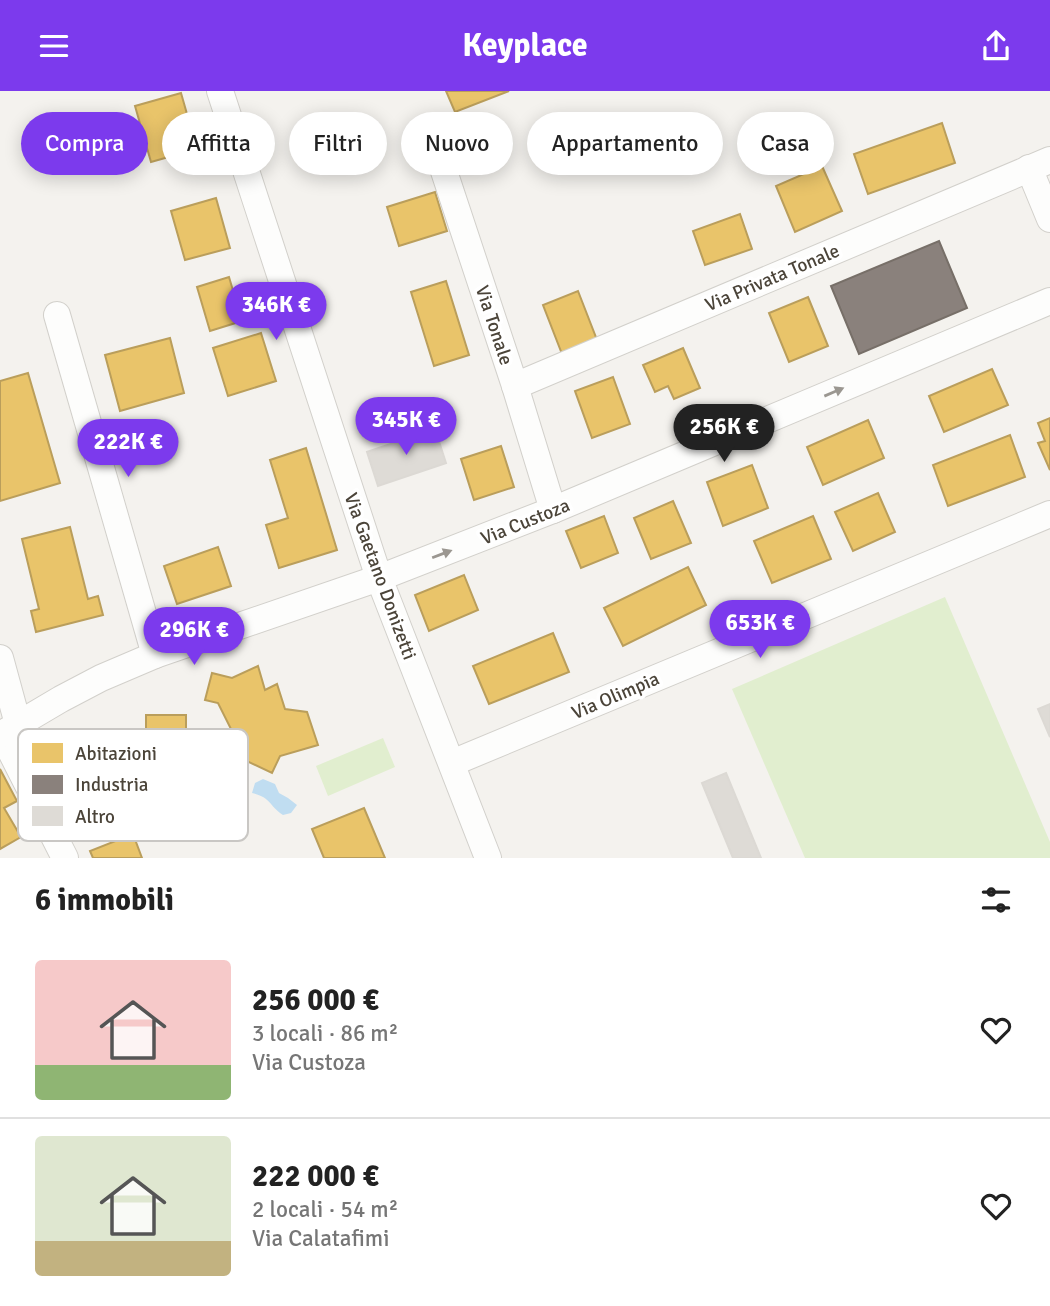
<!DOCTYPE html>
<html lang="it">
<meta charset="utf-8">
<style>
:root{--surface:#fff;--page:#f2f2f2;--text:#222;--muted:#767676;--line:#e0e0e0;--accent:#7c3aed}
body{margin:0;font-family:Signika,sans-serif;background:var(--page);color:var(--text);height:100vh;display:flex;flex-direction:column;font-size:26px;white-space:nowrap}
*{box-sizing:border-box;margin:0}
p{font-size:23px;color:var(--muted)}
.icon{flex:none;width:38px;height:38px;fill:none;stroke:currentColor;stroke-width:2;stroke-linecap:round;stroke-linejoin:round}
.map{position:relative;height:767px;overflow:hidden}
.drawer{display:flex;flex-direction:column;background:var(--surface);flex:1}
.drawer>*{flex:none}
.banner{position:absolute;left:21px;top:21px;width:1008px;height:63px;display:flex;gap:14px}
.price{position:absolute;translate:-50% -60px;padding:0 16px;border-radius:24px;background:var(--accent);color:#fff;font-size:23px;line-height:46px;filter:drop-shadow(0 2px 4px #0008)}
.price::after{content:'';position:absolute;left:50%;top:42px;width:21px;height:16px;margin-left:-10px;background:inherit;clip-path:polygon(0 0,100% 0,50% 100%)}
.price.selected{background:#222;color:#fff}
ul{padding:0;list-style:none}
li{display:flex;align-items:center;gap:21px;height:175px;padding:0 35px}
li+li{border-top:2px solid var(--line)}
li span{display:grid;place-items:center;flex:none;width:196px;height:140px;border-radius:7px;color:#555}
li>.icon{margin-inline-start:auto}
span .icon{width:84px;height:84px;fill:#fffc;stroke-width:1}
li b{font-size:30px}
h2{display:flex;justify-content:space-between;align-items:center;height:84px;padding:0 35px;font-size:30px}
.pill{padding:0 24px;border-radius:32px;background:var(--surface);box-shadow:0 4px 18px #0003;font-size:24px;line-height:63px}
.pill.selected{background:var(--accent);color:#fff}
header{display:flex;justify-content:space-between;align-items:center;height:91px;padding:0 35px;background:var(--accent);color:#fff;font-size:32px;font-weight:700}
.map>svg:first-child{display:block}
</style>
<header><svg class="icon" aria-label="menu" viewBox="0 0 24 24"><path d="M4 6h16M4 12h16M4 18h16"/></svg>Keyplace<svg class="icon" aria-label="share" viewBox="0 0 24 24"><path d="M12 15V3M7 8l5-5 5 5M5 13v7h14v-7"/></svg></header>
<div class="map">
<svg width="1050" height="767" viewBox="0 0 1050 767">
<rect width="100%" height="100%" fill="#f4f2ee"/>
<g fill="#e1eecf">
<polygon points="945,506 1050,751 1050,767 805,767 732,598"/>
<polygon points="383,647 395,676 328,705 316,675"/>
</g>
<path fill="#c0ddf1" d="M 263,688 L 275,693 L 279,702 L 288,707 L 297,714 L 291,722 L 283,724 C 268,714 272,707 252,702 L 255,692 Z"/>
<g fill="#e9c46a" stroke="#ba9e5b" stroke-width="2">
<polygon points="446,0 509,0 455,21"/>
<polygon points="181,2 197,58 151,71 135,15"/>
<polygon points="942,32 955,72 868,103 854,63"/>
<polygon points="822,75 842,120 795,141 776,95"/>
<polygon points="435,101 447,140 399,155 387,116"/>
<polygon points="216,107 230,157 185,169 171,120"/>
<polygon points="740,123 752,158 705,174 693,140"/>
<polygon points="229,186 242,230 210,240 197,196"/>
<polygon points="446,190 469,264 434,275 411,201"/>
<polygon points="578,200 597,249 562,263 543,214"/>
<polygon points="808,206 828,255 789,271 769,222"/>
<polygon points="261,242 276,290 228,305 213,257"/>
<polygon points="170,247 184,302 120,320 105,264"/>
<polygon points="683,257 700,297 674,308 668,295 655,301 643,274"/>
<polygon points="992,278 1008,314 944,341 929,305"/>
<polygon points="28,282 60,392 0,410 0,290"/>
<polygon points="613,286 630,333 592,347 575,300"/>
<polygon points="1050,327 1050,379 1038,352 1045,350 1038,332"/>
<polygon points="868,329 884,367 823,394 807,356"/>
<polygon points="1010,344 1025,386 948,415 933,374"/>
<polygon points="501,355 514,396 474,409 461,368"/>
<polygon points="306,357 337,459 279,477 266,434 288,427 270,369"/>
<polygon points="752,374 768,417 723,435 707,391"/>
<polygon points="878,402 895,441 853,460 835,421"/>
<polygon points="673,410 691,452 651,468 634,427"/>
<polygon points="604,425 618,462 581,477 566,440"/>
<polygon points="813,425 831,468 772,492 754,450"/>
<polygon points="70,436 88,508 98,505 103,524 36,541 31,520 39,518 22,448"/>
<polygon points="218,456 231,495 177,513 164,475"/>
<polygon points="688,476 706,514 623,555 604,517"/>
<polygon points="464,484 478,519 429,540 415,504"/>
<polygon points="553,542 569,581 489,613 473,575"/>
<polygon points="258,575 265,599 277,593 285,618 307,621 318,654 280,665 272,682 234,664 239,654 218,612 205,609 212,582 232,587"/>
<polygon points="146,624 186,624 186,646 195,675 163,686 146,659"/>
<polygon points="0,678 17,710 4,717 21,746 0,758"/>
<polygon points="364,717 385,767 324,767 312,738"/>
<polygon points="133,743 142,767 93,767 90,760"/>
</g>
<polygon fill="#8a817c" stroke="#776f68" stroke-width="2" points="939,150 967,217 859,263 831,195"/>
<g fill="#dedbd6" stroke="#dcd9d4" stroke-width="2">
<polygon points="435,338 446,372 378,395 367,361"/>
<polygon points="1050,613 1050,646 1038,618"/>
<polygon points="726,682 761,767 733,767 702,692"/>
</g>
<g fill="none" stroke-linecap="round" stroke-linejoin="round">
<g stroke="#d2d0cb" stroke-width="28">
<g id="minor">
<polyline points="220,0 379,487 488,767"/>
<polyline points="434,50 515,295 553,419"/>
<polyline points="1029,77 1050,128"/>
<polyline points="57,224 155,564"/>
<polyline points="515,295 1050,69"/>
<polyline points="0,567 18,633"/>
<polyline points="2,643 65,767"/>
<polyline points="0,644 61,608 101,587 155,564 379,487 553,419 1050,210"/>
<polyline points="452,672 1050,423"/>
</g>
</g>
<use href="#minor" stroke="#fdfdfc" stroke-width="26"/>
</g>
<defs><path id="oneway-solid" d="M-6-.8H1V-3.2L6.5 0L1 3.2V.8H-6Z" transform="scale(1.75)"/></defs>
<g fill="#9b9791">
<use href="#oneway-solid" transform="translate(834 301) rotate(-23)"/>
<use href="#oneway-solid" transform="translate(442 463) rotate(-21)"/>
</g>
<g text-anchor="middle" stroke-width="7" stroke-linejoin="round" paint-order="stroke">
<g font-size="19" fill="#4b4439" stroke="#fff">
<text transform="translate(772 186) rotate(-23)" y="7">Via Privata Tonale</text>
<text transform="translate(495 234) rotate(72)" y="7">Via Tonale</text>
<text transform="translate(525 430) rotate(-22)" y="7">Via Custoza</text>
<text transform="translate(381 485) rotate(70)" y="7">Via Gaetano Donizetti</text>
<text transform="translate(615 604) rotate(-23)" y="7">Via Olimpia</text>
</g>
</g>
<rect x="18" y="638" width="230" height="112" rx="10" fill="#fff" stroke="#c9c7c4" stroke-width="2"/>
<rect x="32" y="652" width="31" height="20" fill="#e9c46a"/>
<rect x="32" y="684" width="31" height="19" fill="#8a817c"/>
<rect x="32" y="715" width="31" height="20" fill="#dedbd6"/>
<g font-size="19" fill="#4b4439">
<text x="75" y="669">Abitazioni</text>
<text x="75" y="700">Industria</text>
<text x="75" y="732">Altro</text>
</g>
</svg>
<b class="price" style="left:276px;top:251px">346K €</b>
<b class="price" style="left:406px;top:366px">345K €</b>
<b class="price selected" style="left:724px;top:373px">256K €</b>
<b class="price" style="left:128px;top:388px">222K €</b>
<b class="price" style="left:760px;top:569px">653K €</b>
<b class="price" style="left:194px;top:576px">296K €</b>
<div class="banner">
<a class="pill selected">Compra</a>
<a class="pill">Affitta</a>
<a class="pill">Filtri</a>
<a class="pill">Nuovo</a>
<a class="pill">Appartamento</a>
<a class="pill">Casa</a>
</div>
</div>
<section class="drawer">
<h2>6 immobili<svg class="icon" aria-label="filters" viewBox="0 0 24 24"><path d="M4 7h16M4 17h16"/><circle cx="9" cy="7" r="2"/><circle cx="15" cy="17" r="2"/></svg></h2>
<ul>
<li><span style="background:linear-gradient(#f6c9c9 75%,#8fb573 0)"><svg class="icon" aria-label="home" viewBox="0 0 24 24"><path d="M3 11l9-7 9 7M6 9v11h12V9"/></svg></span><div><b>256 000 €</b><p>3 locali · 86 m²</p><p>Via Custoza</p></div><svg class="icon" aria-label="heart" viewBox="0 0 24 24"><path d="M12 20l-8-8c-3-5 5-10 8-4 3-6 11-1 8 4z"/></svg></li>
<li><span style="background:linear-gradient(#dfe7d0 75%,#c2b280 0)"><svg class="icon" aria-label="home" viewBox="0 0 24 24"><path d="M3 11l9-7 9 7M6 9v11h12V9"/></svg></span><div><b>222 000 €</b><p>2 locali · 54 m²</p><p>Via Calatafimi</p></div><svg class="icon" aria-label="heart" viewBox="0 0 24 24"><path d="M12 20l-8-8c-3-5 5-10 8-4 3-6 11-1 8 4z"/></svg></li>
</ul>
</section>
